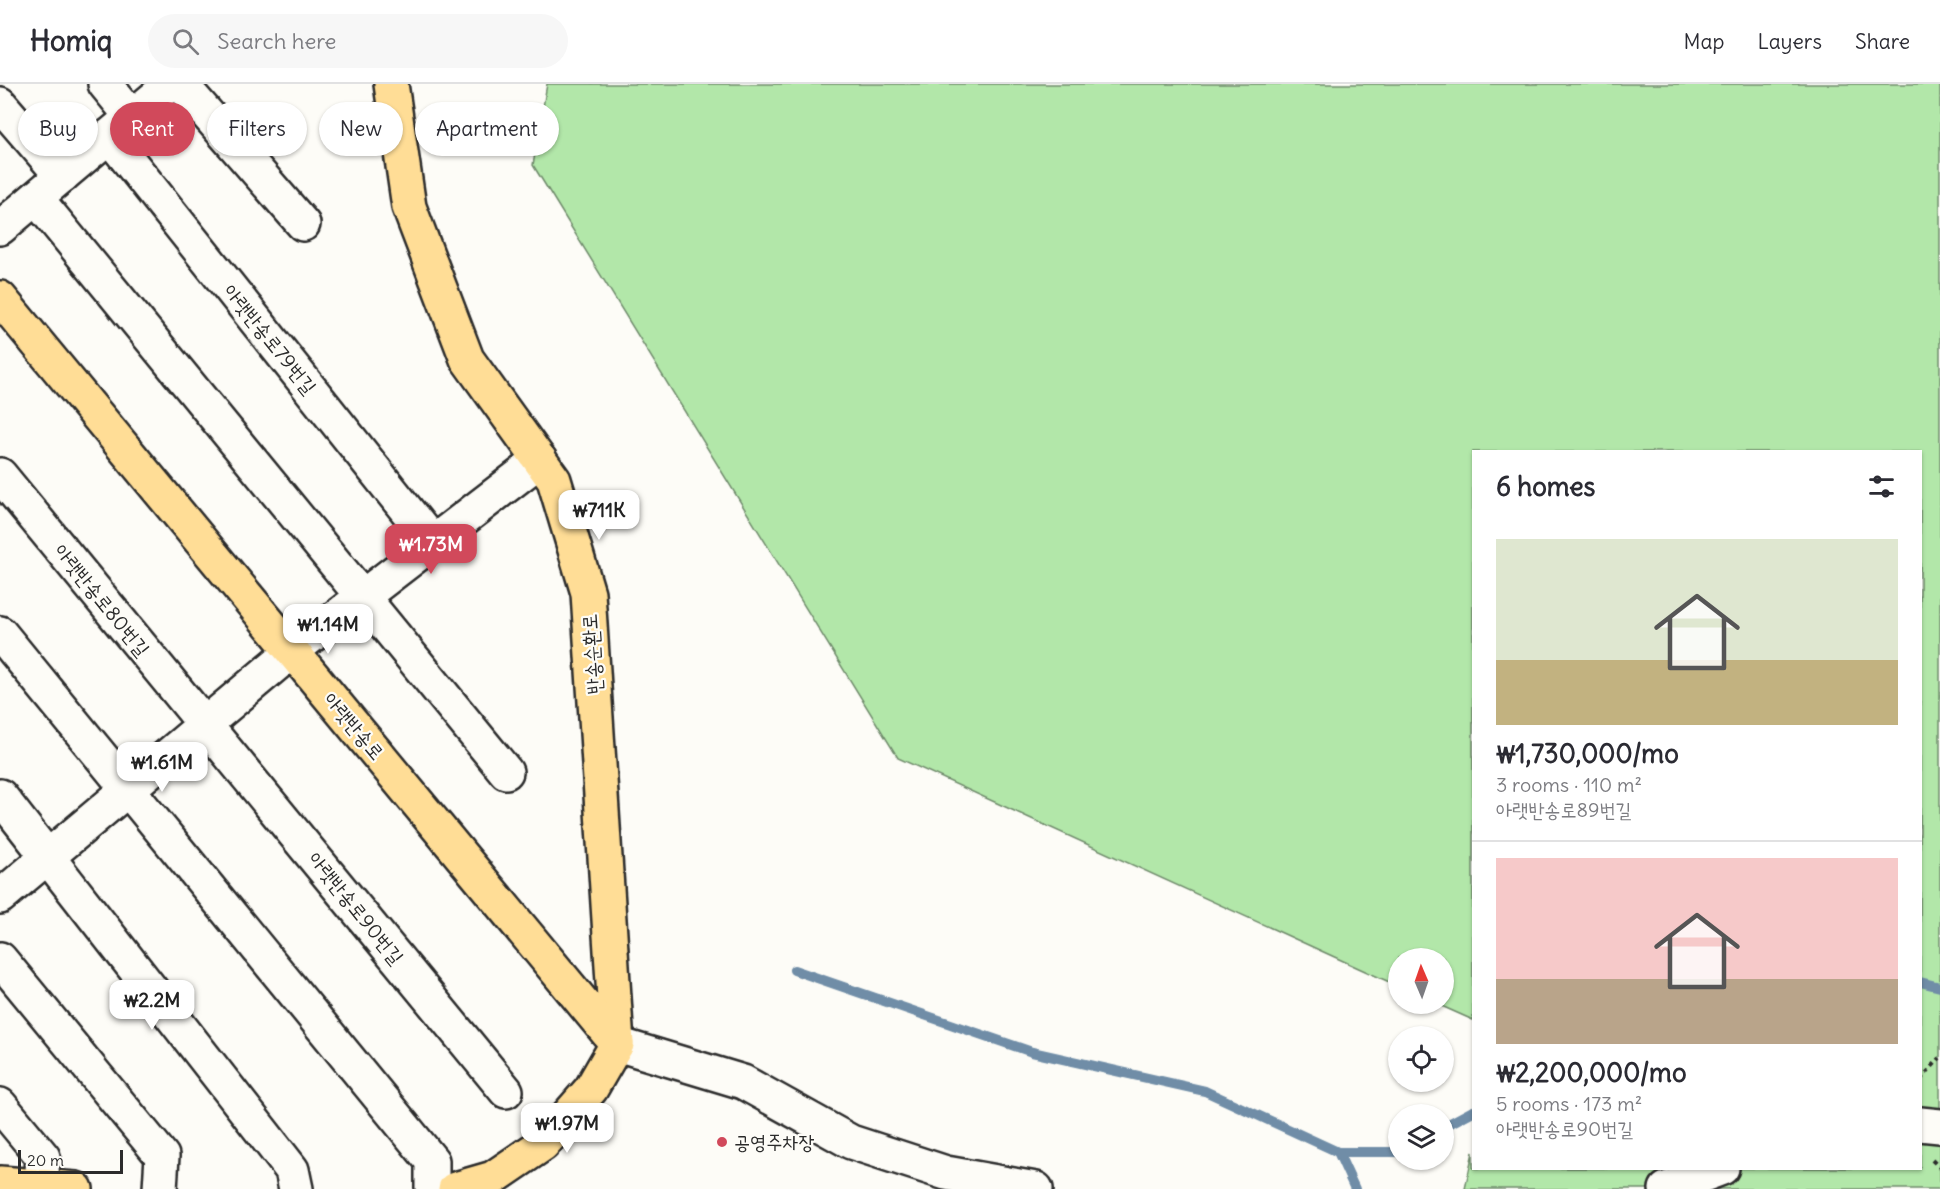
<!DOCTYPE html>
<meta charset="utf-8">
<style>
:root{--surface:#fff;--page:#f7f7f7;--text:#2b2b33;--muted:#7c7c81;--line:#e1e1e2;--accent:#d1495b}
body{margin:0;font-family:Delius,"Poor Story",sans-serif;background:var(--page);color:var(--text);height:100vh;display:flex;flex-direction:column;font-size:22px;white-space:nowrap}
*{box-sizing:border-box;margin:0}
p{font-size:20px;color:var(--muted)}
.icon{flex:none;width:33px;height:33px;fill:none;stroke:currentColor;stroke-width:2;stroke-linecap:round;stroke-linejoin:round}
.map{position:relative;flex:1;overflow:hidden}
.drawer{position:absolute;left:1472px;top:366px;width:450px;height:720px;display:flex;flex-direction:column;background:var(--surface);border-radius:0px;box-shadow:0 2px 4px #0004}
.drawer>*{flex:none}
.banner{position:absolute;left:18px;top:18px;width:570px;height:54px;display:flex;gap:12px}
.needle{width:39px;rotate:358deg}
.controls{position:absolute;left:1388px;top:864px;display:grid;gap:12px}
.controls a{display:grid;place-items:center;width:66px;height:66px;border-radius:50%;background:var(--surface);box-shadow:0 2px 4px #0004;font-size:30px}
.scale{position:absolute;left:18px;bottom:15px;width:105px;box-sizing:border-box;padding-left:6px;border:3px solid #2b2b2b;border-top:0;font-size:16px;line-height:21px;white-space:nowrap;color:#2b2b2b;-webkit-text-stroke:4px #fdfcf7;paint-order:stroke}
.price{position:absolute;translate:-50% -51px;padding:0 14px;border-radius:12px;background:#fff;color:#222;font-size:20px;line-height:39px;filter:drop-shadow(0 2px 3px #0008)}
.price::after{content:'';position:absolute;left:50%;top:36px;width:18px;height:14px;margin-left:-9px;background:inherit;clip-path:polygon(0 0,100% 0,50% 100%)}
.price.on{background:var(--accent);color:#fff}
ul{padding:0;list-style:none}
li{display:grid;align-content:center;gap:12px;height:318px;padding:0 24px}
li+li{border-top:2px solid var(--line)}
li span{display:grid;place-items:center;height:186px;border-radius:0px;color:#555}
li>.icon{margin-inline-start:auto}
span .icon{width:108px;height:108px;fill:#fffc;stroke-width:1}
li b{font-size:26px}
h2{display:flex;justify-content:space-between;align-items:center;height:72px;padding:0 24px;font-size:26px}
.tag{padding:0 21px;border-radius:27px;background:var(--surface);box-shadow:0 2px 4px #0004;font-size:21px;line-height:54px}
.tag.on{background:var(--accent);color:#fff}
header{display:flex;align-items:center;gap:36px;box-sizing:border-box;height:84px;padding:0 30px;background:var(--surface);border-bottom:2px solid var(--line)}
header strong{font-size:28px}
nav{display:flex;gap:33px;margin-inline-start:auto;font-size:21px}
.search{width:420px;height:54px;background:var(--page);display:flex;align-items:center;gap:15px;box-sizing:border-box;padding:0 21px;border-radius:33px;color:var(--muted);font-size:22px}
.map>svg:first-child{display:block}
</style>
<header>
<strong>Homiq</strong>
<div class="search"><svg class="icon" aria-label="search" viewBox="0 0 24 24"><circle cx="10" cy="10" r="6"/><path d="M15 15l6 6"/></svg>Search here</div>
<nav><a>Map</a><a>Layers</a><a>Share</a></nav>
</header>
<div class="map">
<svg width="1940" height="1105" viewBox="0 0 1940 1105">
<rect width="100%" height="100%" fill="#fdfcf7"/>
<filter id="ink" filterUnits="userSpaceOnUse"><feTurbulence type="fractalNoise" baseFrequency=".0167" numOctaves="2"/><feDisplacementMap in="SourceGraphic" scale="12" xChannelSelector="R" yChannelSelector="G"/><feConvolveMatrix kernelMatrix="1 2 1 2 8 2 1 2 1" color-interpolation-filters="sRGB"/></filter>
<g filter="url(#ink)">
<polygon fill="#b2e7a9" stroke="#6e896a" stroke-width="1.5" points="547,0 1940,0 1940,1105 1465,1105 1473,1068 1473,1084 1920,1084 1920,368 1473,368 1473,936 1437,920 1443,920 1443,874 1398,874 1398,902 898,674 533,81"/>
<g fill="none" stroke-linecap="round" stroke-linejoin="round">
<g stroke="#6f8da7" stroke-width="10">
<polyline points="794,886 1032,968 1205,1007 1338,1068 1398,1068"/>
<polyline points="1920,898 1940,903"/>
<polyline points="1443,1043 1473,1027"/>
<polyline points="1338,1068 1355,1105"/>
</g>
<g stroke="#2b2b2b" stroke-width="38">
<g id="minor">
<polyline points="105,0 132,33"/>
<polyline points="181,0 303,140"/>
<polyline points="0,20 62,92"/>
<polyline points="109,52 432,458"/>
<polyline points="36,114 506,688"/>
<polyline points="0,144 171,0"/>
<polyline points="0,391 506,1007"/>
<polyline points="0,549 432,1077 432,1105"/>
<polyline points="0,712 292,1086 296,1105"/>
<polyline points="0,813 292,567 540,376"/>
<polyline points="0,875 162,1072 160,1105"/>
<polyline points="617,960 743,998 851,1058 946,1089 1036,1105"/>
<polyline points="0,1021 43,1073 41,1102"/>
<polyline points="1920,1040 1940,1042"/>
<polyline points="1666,1105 1722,1084"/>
</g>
</g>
<g stroke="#2b2b2b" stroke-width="38">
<g id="major">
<polyline points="391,0 409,123 467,275 554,396 588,509 617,960 591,1005 543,1060 493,1094 455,1105"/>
<polyline points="0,214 617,960"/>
<polyline points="0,1099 76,1105"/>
</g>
</g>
<g stroke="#2b2b2b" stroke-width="4" stroke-dasharray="4.5 4.5" stroke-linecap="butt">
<polyline points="1920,996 1940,974"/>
<polyline points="1932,1076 1940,1084"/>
</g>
<use href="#minor" stroke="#fdfcf7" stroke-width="33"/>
<use href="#major" stroke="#ffdd96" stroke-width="33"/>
</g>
</g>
<circle fill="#d1495b" stroke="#fdfcf7" stroke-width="2" cx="722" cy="1058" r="6"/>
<g text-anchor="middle" stroke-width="4.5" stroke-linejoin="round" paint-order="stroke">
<g font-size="20" fill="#2b2b2b" stroke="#fdfcf7">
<text transform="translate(270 255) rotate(51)" y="7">아랫반송로79번길</text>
<text transform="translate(102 516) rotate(51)" y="7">아랫반송로80번길</text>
<text transform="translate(592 570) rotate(-94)" y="7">반송순환로</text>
<text transform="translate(354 642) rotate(50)" y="7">아랫반송로</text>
<text transform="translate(356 824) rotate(51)" y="7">아랫반송로90번길</text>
</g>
<g font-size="20" fill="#2b2b2b" stroke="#fdfcf7" text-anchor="start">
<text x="734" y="1065">공영주차장</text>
</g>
</g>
</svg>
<div class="controls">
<a><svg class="needle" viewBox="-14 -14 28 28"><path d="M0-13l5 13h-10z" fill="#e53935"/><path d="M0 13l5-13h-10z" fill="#7c7c81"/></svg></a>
<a><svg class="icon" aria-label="locate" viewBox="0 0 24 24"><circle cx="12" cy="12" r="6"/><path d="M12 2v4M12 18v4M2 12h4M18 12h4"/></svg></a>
<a><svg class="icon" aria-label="layers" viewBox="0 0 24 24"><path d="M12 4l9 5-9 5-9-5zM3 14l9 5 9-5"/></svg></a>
</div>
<div class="scale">20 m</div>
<b class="price" style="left:599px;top:457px">₩711K</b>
<b class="price on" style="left:431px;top:491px">₩1.73M</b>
<b class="price" style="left:328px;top:571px">₩1.14M</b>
<b class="price" style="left:162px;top:709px">₩1.61M</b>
<b class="price" style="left:152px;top:947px">₩2.2M</b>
<b class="price" style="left:567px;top:1070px">₩1.97M</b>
<div class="banner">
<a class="tag">Buy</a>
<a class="tag on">Rent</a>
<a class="tag">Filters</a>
<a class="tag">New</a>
<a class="tag">Apartment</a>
</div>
<section class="drawer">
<h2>6 homes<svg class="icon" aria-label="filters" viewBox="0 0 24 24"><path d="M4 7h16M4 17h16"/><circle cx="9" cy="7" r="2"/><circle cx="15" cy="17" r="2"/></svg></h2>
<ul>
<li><span style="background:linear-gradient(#dfe7d0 65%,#c2b280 0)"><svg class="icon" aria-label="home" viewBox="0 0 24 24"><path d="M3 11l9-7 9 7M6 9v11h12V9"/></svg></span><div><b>₩1,730,000/mo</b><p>3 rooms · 110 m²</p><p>아랫반송로89번길</p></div></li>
<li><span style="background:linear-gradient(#f6c9c9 65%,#b9a48a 0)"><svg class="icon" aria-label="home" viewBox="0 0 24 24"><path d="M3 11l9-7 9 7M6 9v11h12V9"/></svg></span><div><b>₩2,200,000/mo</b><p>5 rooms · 173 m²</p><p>아랫반송로90번길</p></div></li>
</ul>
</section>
</div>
